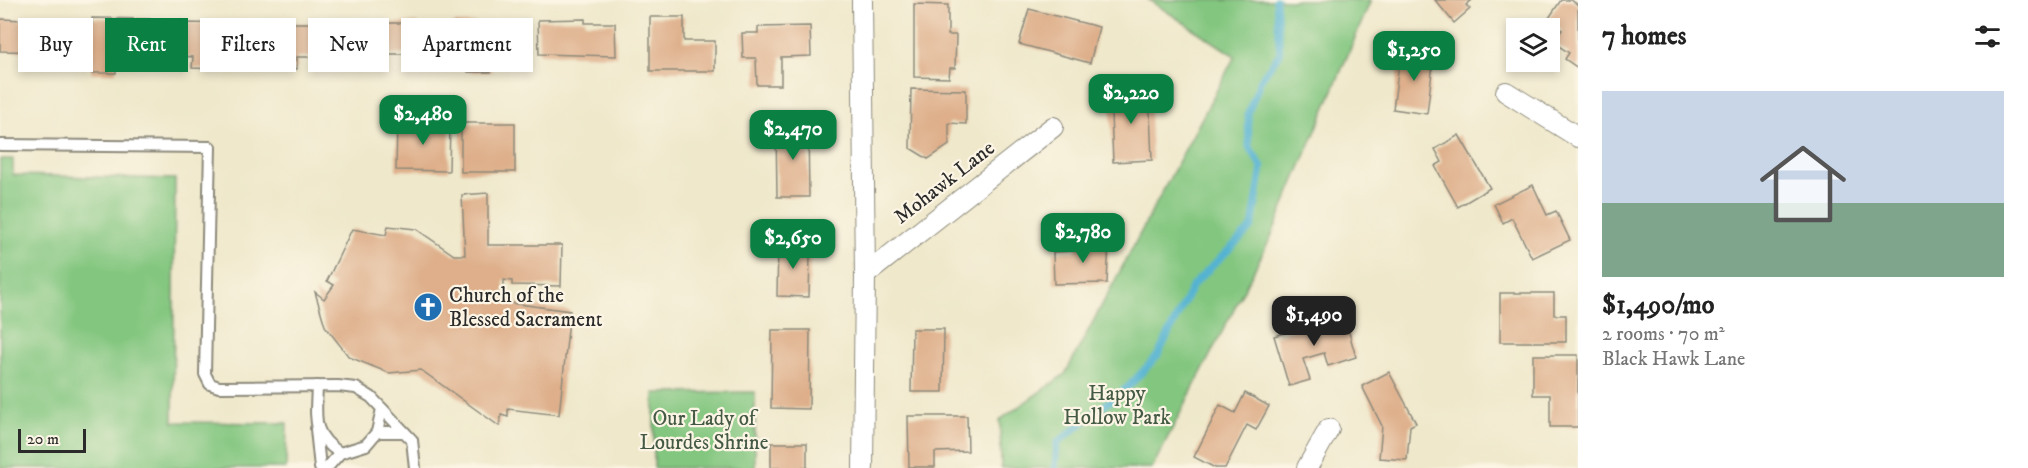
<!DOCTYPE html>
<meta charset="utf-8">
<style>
:root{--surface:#fff;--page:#f6f6f6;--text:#222;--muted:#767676;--line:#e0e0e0;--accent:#0b8043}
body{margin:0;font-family:"IM FELL DW Pica",serif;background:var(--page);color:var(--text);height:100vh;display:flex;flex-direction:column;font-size:22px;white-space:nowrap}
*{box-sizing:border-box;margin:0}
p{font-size:20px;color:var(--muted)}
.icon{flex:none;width:33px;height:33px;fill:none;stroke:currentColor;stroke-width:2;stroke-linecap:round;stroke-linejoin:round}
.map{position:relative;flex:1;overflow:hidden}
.side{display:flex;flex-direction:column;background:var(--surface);width:450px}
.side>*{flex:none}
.guide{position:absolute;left:18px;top:18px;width:570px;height:54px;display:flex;gap:12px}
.fabs{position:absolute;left:1506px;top:18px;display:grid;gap:12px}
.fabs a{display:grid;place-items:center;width:54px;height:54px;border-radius:0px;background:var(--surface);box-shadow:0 3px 9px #0003;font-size:30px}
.scale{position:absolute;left:18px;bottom:15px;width:68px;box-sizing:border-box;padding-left:6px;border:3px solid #2b2b2b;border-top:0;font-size:16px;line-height:21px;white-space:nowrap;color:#2b2b2b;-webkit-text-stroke:4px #fcf5e5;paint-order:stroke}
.price{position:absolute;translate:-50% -51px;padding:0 14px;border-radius:12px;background:var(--accent);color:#fff;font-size:20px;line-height:39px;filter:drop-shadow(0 2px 3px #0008)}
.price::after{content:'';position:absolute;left:50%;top:36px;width:18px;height:14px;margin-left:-9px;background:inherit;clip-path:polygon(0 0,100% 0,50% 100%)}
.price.selected{background:#222;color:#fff}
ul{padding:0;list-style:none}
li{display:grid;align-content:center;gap:12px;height:318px;padding:0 24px}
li+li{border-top:2px solid var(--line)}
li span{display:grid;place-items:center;height:186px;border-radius:0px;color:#555}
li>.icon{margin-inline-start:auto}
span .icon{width:108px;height:108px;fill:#fffc;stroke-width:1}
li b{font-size:26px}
h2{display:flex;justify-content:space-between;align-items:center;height:72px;padding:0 24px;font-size:26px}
.tag{padding:0 21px;border-radius:0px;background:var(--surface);box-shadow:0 3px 9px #0003;font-size:21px;line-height:54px}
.tag.selected{background:var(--accent);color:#fff}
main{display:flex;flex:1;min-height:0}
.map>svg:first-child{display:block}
</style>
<main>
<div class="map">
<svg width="1578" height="468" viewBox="0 0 1578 468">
<rect width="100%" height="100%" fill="#fcf5e5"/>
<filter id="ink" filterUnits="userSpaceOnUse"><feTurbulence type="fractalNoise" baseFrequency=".0167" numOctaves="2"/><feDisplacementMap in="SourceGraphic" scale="12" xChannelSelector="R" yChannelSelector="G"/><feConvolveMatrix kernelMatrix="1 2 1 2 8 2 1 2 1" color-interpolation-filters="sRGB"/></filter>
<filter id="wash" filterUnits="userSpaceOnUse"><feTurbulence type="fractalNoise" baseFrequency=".008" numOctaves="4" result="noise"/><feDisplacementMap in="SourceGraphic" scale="24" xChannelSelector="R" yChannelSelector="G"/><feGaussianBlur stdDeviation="1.35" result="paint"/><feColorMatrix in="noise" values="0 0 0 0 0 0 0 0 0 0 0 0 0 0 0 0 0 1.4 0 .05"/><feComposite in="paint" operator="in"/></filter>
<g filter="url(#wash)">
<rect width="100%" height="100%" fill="#efe8cb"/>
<g fill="#82c67f" stroke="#567855" stroke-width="1.5">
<polygon points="1149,0 1371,0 1270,239 1152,468 1001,468 1000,420 1065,374 1235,56"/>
<polygon points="0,159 13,159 13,175 175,179 173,422 287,423 286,468 0,468"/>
<polygon points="755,392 755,468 654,468 654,393"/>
</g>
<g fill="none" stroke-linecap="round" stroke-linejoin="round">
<polyline stroke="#54b3d2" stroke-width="7" points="1055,468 1057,443 1129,386 1158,355 1193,285 1252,227 1262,167 1249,147 1248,113 1261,79 1280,53 1276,0"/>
</g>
<g id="blocks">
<g fill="#deaf8a">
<polygon points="1435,0 1472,0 1466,5 1470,9 1454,23"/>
<polygon points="1561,0 1571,0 1578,5 1578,68 1565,59 1569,53 1553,42 1562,30 1547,21"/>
<polygon points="914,4 948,5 948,35 956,35 955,68 950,68 949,78 914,77"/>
<polygon points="1029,9 1099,27 1090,63 1019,44"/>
<polygon points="650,17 684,17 684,41 715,41 715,71 650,71"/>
<polygon points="92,18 150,19 149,50 116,49 116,73 91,73"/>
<polygon points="0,19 50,21 49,52 0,51"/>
<polygon points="585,19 585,23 615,23 616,56 539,54 538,20"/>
<polygon points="182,23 244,24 243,58 215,57 215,69 192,68 193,57 182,56"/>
<polygon points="285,23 332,23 331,57 297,57 297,69 265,68 266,26 285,27"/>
<rect x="364" y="23" width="54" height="31"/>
<polygon points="454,23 516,23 516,61 491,61 491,72 468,72 467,59 454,59"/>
<polygon points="810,26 811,56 781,57 781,85 757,85 756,58 743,58 742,33 758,33 758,27"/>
<polygon points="1401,50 1434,55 1427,114 1393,109"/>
<polygon points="1149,88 1152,160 1113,162 1110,90"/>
<polygon points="911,89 966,90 966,124 949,123 949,145 928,159 910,148"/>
<polygon points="397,122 450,123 449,171 396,170"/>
<rect x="461" y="123" width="54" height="49"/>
<polygon points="808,125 809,197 777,197 776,126"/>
<polygon points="1459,135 1490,188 1458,207 1435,166 1442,162 1435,149"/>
<polygon points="1533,185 1547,215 1556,211 1570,240 1532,258 1512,218 1503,223 1494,204"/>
<polygon points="488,193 488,245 562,245 561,286 512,285 512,281 504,280 504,302 570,311 559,415 508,409 508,417 501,415 499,426 421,370 389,373 349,357 325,326 315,292 324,299 334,285 327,281 352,229 386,235 388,226 416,229 454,255 465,255 462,195"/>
<polygon points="1109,240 1107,283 1054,284 1053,252 1076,251 1076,241"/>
<polygon points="778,243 807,243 807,256 810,256 809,297 777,296"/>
<polygon points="1500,293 1554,293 1554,315 1566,315 1566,342 1500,342"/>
<polygon points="1344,315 1356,357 1328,366 1324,353 1303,359 1310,380 1289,386 1274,336"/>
<polygon points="912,329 944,329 943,392 911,392"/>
<polygon points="772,330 810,330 809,409 771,408"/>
<polygon points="1533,355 1578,355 1578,427 1550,427 1550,395 1533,395"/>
<polygon points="1389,372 1416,423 1410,426 1407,460 1379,458 1382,426 1362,386"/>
<polygon points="1245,393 1269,406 1256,430 1247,425 1225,468 1215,468 1194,457 1220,405 1235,413"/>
<polygon points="908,416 967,416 968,451 935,452 935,467 909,467"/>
<rect x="771" y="443" width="36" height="25"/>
</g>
</g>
</g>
<g filter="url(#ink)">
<use href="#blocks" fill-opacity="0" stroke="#8d8a7b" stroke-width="1.5"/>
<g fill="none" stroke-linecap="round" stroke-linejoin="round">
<g stroke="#8d8a7b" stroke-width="14">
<g id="service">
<polyline points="0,145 210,147 205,374 210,384 219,387 338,386 356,388 371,397 412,440 415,468"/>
<path d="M 317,386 C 316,418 311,434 340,453"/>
<polyline points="316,429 320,468"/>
<polyline points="377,432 404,432"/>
<polyline points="327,468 340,453 366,445 377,432 382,409"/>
</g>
</g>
<g stroke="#8d8a7b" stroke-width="22">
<g id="minor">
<polyline points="862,0 865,275 863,468"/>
<polyline points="1506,92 1578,137"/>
<polyline points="865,275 1053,127"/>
<polyline points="1307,468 1329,429"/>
</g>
</g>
<use href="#service" stroke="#fff" stroke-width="10"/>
<use href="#minor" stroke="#fff" stroke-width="20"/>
</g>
</g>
<defs>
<g id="church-disc" transform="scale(1.5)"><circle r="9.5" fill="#1f6fb2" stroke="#fcf5e5"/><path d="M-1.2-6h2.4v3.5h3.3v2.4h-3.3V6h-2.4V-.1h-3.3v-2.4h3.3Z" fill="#fff"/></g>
</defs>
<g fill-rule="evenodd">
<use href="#church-disc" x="428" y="307"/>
</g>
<g text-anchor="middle" stroke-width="4.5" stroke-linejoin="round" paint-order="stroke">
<g font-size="21" fill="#2b2b2b" stroke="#fcf5e5">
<text transform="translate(944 182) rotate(-38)" y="7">Mohawk Lane</text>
</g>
<g font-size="21" fill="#2b2b2b" stroke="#fcf5e5" text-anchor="start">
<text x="449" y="302">Church of the<tspan x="449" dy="24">Blessed Sacrament</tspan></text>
</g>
<g font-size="21" fill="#455a44" stroke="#fcf5e5">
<text x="1117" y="400">Happy<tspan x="1117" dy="24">Hollow Park</tspan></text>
<text x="704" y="425">Our Lady of<tspan x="704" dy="24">Lourdes Shrine</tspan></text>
</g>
</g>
</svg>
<div class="fabs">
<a><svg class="icon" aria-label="layers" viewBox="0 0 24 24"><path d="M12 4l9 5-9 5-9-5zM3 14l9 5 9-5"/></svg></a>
</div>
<div class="scale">20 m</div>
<b class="price" style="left:1414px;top:82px">$1,250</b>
<b class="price" style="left:1131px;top:125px">$2,220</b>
<b class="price" style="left:423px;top:146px">$2,480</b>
<b class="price" style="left:793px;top:161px">$2,470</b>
<b class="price" style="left:1083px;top:264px">$2,780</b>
<b class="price" style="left:793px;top:270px">$2,650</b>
<b class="price selected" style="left:1314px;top:347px">$1,490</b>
<div class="guide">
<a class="tag">Buy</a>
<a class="tag selected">Rent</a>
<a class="tag">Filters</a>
<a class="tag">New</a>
<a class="tag">Apartment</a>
</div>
</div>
<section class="side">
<h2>7 homes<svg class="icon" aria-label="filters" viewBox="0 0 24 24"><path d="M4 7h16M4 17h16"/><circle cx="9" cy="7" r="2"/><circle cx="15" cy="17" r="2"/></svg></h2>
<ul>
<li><span style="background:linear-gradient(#c9d6e8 60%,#7fa58c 0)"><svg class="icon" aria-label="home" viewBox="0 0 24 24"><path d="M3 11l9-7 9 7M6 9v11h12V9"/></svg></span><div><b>$1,490/mo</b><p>2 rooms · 70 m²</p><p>Black Hawk Lane</p></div></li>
</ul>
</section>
</main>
